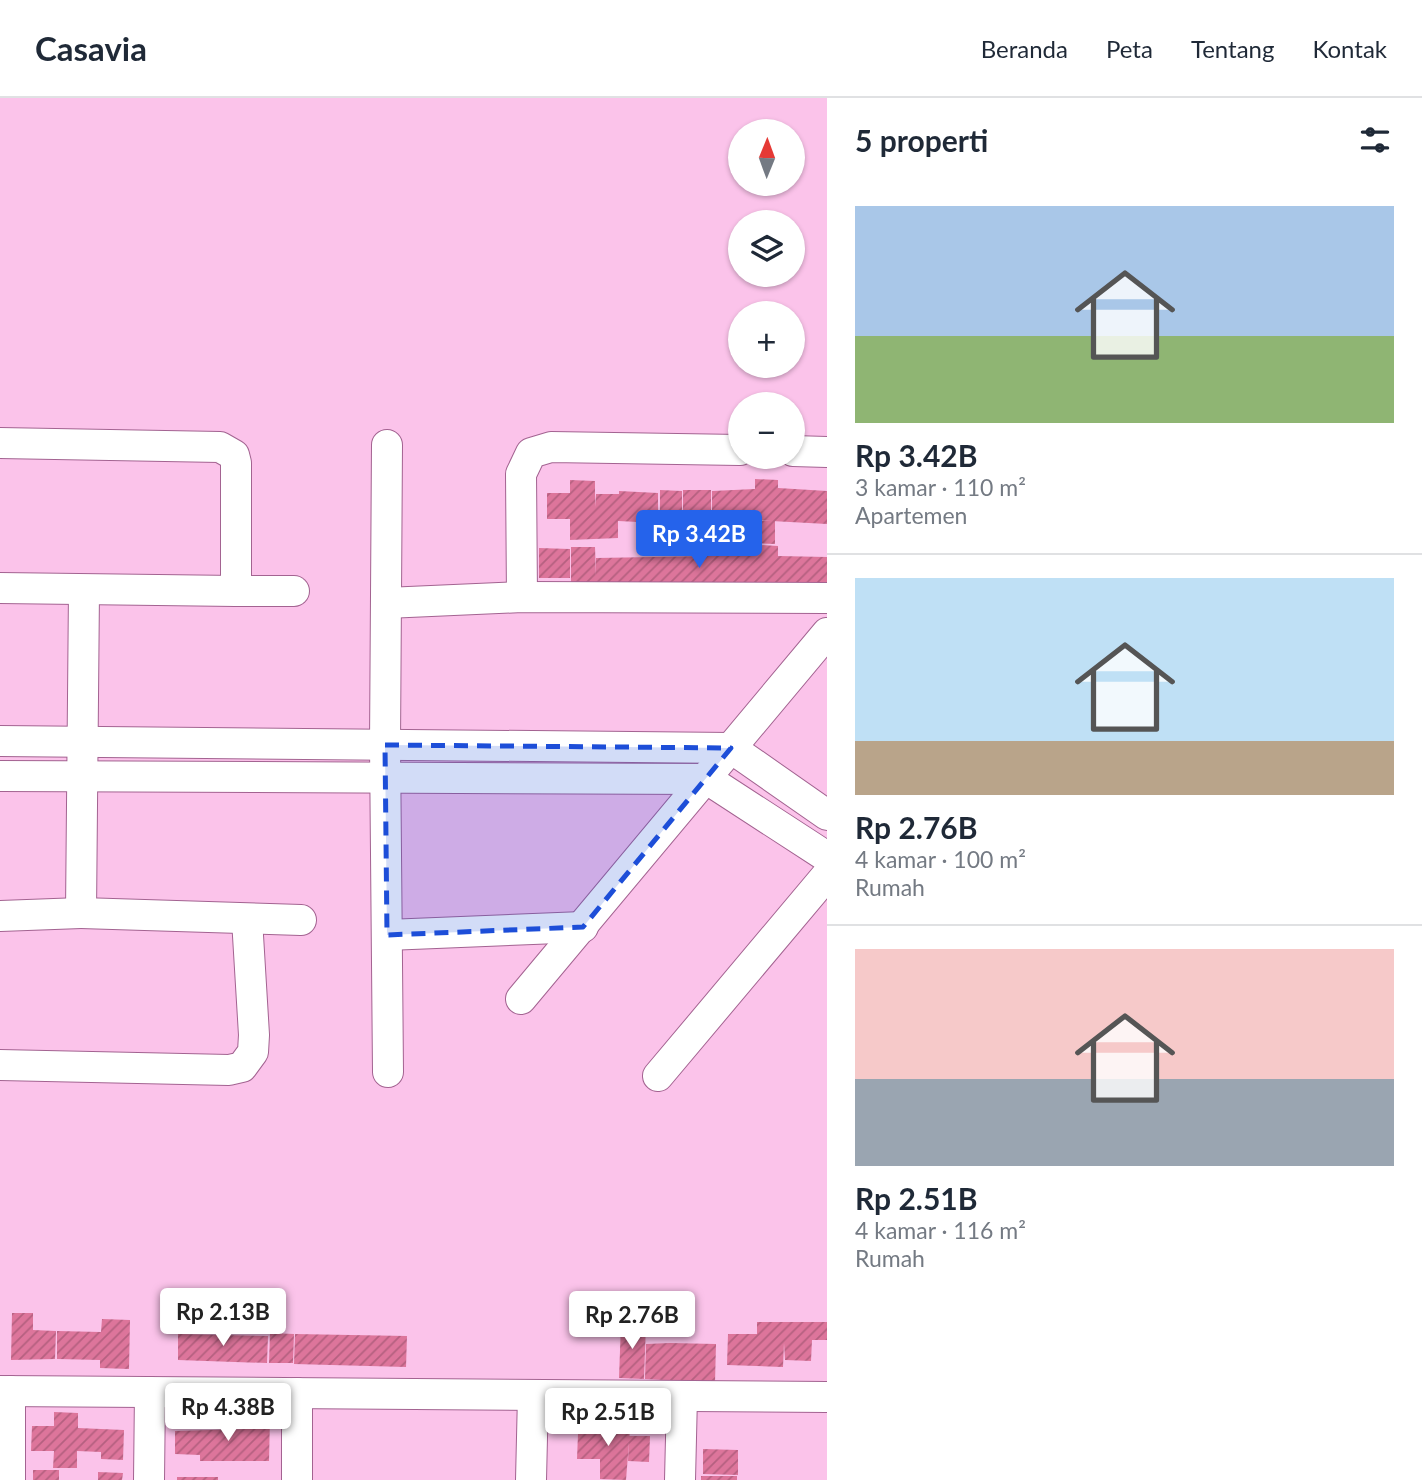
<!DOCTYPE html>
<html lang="id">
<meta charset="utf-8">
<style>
:root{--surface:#fff;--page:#f6f6f7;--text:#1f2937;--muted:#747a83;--line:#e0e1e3;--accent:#2563eb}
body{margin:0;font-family:Lato,sans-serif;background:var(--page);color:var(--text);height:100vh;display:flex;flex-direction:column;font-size:26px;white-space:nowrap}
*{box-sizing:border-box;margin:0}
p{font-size:23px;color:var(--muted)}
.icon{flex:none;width:38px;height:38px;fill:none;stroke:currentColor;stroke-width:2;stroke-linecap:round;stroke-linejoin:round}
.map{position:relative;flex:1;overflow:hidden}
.sheet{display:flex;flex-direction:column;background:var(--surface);width:595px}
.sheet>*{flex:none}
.needle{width:46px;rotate:1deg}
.controls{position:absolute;left:728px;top:21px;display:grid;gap:14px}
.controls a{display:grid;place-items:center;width:77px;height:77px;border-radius:50%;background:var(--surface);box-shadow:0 2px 5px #0004;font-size:35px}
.price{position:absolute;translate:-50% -60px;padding:0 16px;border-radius:7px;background:#fff;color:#222;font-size:23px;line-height:46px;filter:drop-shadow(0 2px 4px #0008)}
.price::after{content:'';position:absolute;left:50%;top:42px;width:21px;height:16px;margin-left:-10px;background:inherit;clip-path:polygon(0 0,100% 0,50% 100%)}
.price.current{background:var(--accent);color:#fff}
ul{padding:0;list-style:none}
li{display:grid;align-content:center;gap:14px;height:371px;padding:0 28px}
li+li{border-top:2px solid var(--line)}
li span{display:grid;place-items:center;height:217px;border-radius:0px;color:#555}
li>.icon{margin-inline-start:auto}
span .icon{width:126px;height:126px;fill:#fffc;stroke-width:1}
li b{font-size:30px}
h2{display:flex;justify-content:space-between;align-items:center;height:84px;padding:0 28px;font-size:30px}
header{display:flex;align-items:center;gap:42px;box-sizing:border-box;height:98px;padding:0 35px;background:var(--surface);border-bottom:2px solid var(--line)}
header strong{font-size:33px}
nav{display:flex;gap:38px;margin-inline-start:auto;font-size:24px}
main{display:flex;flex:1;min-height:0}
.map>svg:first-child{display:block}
</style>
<header>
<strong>Casavia</strong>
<nav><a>Beranda</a><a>Peta</a><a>Tentang</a><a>Kontak</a></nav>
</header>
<main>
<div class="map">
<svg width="827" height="1382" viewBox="0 0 827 1382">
<defs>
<pattern id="building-hatch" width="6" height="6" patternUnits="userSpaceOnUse" patternTransform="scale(1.75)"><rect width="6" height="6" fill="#dd759b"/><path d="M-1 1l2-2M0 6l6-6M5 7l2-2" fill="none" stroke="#b56080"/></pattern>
</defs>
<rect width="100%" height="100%" fill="#fbc3ea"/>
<g fill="url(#building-hatch)">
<polygon points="755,381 778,382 778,390 827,393 827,426 754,422 712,424 712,393 755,391"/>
<polygon points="570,382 595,383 595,409 596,396 619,396 619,393 658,395 658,425 618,423 618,440 570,442 570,421 547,421 547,395 570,395"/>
<polygon points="660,392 682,393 682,424 660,423"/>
<rect x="683" y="392" width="28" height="33"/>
<polygon points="754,423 775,423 775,446 753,445"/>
<polygon points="711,444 778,448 778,458 827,459 827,488 571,491 571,449 595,449 596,478 596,460 711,458"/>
<polygon points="539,450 570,451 570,480 539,480"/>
<polygon points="12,1215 33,1215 33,1232 56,1233 55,1261 11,1262"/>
<polygon points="102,1221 130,1222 129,1271 100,1270 100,1262 57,1261 57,1233 101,1234"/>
<polygon points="757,1224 827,1224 827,1242 812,1242 811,1263 785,1262 784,1245 783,1269 727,1267 728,1236 757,1236"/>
<polygon points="621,1225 646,1226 644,1281 619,1280"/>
<polygon points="270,1235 294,1236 293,1265 269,1265"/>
<polygon points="178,1236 268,1238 267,1265 178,1262"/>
<polygon points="295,1236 407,1238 406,1269 294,1266"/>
<polygon points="670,1245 716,1246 715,1285 645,1281 646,1246"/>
<polygon points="54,1314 78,1315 78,1330 124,1332 123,1362 101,1361 101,1354 77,1353 77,1370 53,1370 54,1353 31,1353 32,1328 54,1328"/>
<polygon points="247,1318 270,1319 269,1363 200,1363 200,1357 175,1356 175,1333 246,1331"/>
<polygon points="606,1318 631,1319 626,1382 600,1381 600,1361 577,1361 578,1336 605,1336"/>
<polygon points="629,1338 650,1338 649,1364 628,1363"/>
<polygon points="703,1351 738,1352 738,1377 703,1376"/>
<rect x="33" y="1372" width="26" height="10"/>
<polygon points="98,1374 123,1375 122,1382 98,1382"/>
<rect x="701" y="1378" width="36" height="4"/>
<rect x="177" y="1379" width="41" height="3"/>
</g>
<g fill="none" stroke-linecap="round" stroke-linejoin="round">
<g stroke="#a36391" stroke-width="32">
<g id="street">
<polyline points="0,345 220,349 234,357 236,365 236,493 0,490"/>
<polyline points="387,347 385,647 388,974"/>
<polyline points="793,353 827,354"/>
<polyline points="84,492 81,815 301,822"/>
<polyline points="236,493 294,493"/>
<polyline points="522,499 521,376 531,355 551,349 740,352"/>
<polyline points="386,505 522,499 827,500"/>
<polyline points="0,643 731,650 827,717"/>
<polyline points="0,678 707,681 827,759"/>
<polyline points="0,818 81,815"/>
<polyline points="387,837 583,829"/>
<polyline points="521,901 827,535"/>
<polyline points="0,967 229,972 242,969 253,954 254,937 247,821"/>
<polyline points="658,978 827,777"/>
<polyline points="0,1293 827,1299"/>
<polyline points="10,1382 10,1293"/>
<polyline points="149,1382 150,1294"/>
<polyline points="297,1382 297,1295"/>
<polyline points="531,1382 533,1297"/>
<polyline points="680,1382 682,1298"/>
</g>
</g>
<use href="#street" stroke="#fff" stroke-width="30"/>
</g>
<path fill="#1d4ed8" fill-opacity="0.2" stroke="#1d4ed8" stroke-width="5" stroke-dasharray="14 9" stroke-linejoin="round" d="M 385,647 L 731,650 L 583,829 L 387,837 Z"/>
</svg>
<div class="controls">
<a><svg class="needle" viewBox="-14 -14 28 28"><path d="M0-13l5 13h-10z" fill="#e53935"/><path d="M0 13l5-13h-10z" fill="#747a83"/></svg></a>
<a><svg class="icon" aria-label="layers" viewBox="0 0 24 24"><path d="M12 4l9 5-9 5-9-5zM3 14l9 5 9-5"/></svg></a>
<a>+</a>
<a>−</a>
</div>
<b class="price current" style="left:699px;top:472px">Rp 3.42B</b>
<b class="price" style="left:223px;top:1250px">Rp 2.13B</b>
<b class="price" style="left:632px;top:1253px">Rp 2.76B</b>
<b class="price" style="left:228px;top:1345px">Rp 4.38B</b>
<b class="price" style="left:608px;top:1350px">Rp 2.51B</b>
</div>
<section class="sheet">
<h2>5 properti<svg class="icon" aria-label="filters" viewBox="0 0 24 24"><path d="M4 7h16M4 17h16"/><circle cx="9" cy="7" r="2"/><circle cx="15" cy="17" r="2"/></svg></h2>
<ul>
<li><span style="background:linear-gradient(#a9c7e8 60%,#8fb573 0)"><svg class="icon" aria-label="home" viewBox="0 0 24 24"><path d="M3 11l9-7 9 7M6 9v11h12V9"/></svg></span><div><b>Rp 3.42B</b><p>3 kamar · 110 m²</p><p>Apartemen</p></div></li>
<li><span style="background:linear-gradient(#bfe0f5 75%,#b9a48a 0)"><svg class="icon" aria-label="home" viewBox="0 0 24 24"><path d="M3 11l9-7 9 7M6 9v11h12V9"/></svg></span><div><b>Rp 2.76B</b><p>4 kamar · 100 m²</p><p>Rumah</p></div></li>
<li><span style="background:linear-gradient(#f6c9c9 60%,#9aa5b1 0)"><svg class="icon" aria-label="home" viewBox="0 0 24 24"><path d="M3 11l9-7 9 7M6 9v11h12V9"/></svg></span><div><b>Rp 2.51B</b><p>4 kamar · 116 m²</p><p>Rumah</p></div></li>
</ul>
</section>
</main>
